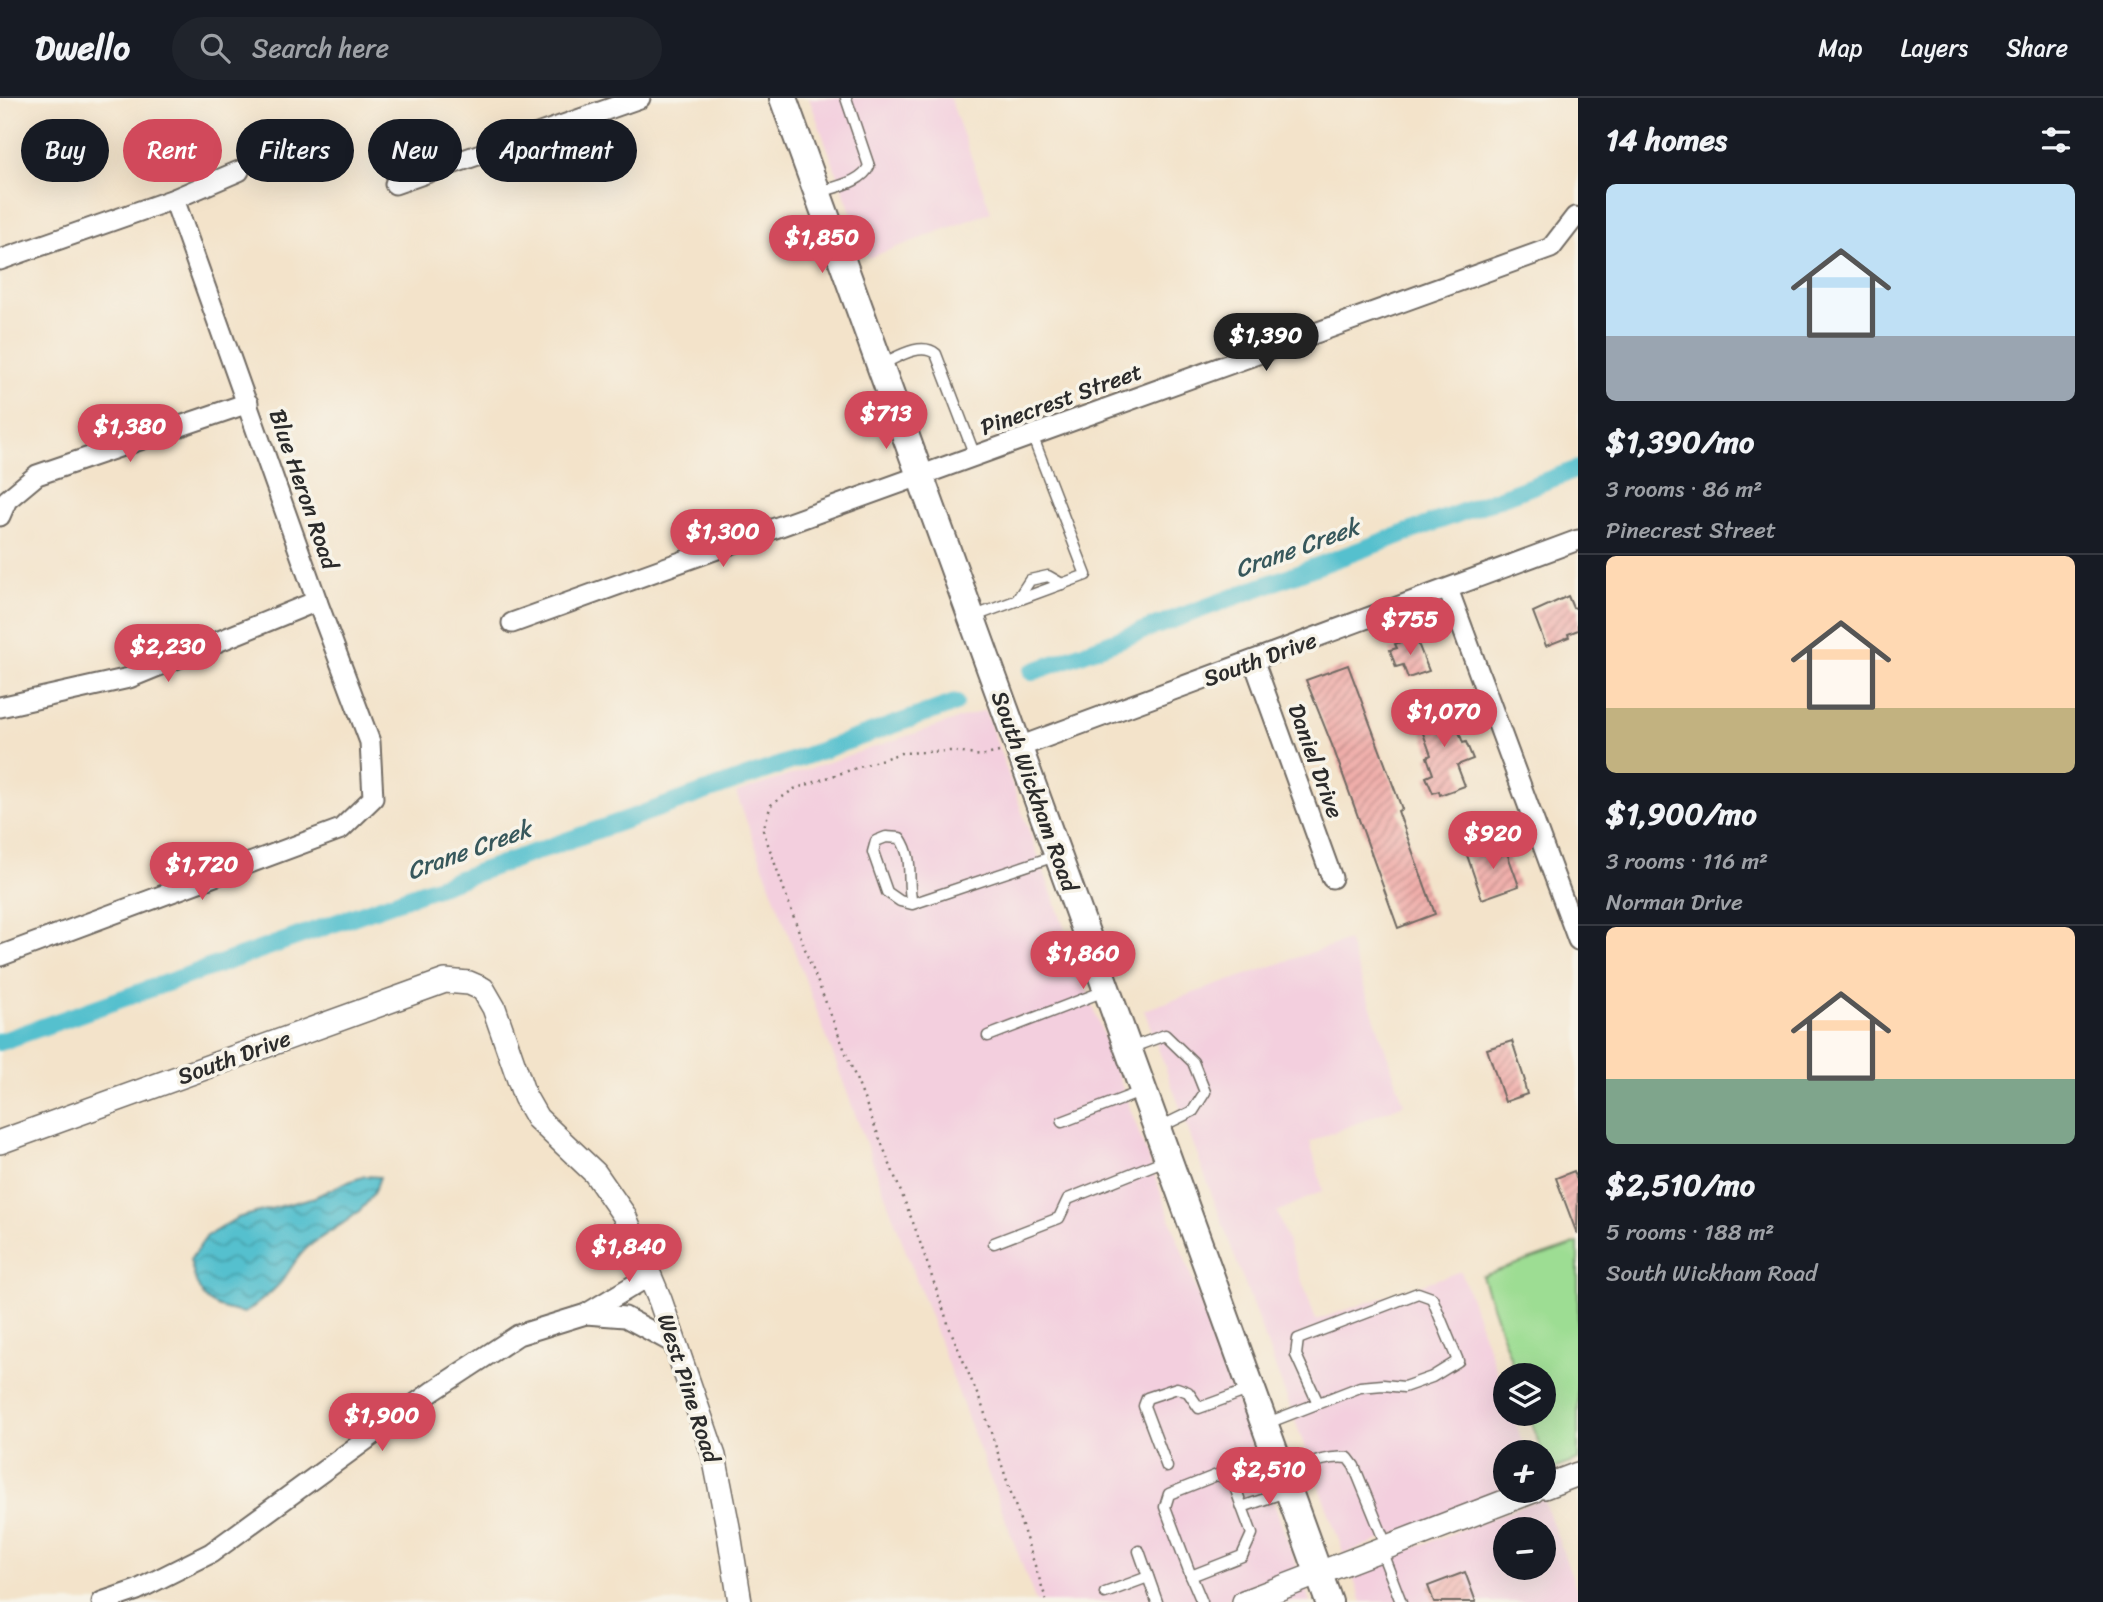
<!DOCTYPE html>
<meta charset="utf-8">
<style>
:root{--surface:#171b24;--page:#20242c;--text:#f1f3f6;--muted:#9ea1a6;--line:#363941;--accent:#d1495b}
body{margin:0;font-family:Sriracha,sans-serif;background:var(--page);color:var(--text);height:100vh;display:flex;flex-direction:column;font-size:26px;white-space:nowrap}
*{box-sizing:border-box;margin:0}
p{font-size:23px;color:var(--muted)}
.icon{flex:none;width:38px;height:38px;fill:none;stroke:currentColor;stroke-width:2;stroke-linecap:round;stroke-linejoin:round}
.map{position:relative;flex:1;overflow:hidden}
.side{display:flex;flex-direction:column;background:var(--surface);width:525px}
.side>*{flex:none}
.hud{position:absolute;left:21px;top:21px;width:665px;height:63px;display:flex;gap:14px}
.controls{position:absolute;left:1493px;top:1265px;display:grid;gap:14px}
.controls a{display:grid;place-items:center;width:63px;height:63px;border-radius:50%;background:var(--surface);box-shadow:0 7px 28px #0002;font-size:35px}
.price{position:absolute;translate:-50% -60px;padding:0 16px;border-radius:24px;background:var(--accent);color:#fff;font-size:23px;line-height:46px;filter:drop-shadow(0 2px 4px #0008)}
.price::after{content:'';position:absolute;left:50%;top:42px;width:21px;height:16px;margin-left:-10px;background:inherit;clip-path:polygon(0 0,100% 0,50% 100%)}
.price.selected{background:#222;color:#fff}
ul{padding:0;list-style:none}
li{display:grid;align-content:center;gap:14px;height:371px;padding:0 28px}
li+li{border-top:2px solid var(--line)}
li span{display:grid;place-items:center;height:217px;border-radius:10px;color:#555}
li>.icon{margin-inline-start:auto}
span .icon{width:126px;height:126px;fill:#fffc;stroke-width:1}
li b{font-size:30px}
h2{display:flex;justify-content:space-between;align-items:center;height:84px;padding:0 28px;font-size:30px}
.tag{padding:0 24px;border-radius:32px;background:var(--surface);box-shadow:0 7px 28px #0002;font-size:24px;line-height:63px}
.tag.selected{background:var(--accent);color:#fff}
header{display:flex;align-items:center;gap:42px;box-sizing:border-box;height:98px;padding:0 35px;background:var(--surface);border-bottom:2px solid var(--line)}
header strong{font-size:33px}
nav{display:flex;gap:38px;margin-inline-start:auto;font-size:24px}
.search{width:490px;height:63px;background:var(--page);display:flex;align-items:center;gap:18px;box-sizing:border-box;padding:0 24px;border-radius:38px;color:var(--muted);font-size:26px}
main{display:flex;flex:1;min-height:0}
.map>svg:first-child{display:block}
</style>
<header>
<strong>Dwello</strong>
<div class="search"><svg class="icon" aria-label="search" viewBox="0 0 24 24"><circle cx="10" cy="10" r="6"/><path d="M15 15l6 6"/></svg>Search here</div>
<nav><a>Map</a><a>Layers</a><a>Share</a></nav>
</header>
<main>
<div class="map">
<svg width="1578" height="1504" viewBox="0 0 1578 1504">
<defs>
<pattern id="water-waves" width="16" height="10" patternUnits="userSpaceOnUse" patternTransform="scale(1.75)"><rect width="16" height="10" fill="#54c0ce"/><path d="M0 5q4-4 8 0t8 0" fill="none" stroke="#469ca7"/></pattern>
<pattern id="building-hatch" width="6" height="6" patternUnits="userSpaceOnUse" patternTransform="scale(1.75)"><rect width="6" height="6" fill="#f0aeaa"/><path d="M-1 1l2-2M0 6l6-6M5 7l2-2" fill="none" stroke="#c38e8b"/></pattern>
</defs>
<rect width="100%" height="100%" fill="#f7f3e8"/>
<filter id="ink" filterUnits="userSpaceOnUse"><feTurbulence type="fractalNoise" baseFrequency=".0143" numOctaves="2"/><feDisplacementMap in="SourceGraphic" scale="14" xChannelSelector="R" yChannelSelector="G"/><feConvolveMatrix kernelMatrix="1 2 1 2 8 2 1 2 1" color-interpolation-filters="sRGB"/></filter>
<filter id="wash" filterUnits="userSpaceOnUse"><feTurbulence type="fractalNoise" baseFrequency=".00686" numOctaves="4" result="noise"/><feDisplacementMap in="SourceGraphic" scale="28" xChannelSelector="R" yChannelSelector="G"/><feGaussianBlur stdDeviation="1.57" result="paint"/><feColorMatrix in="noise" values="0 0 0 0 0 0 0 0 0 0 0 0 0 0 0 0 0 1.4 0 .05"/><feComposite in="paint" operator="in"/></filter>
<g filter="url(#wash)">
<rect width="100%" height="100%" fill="#f3e3ca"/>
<g fill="#f3cfde" fill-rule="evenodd">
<polygon points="809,0 950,0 991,114 868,160"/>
<polygon points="985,612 1299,1474 1219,1504 1036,1504 736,695"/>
<polygon points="1348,842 1404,1006 1310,1044 1323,1093 1277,1114 1316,1222 1461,1173 1505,1296 1505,1316 1512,1316 1526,1354 1505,1354 1505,1393 1344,1456 1144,912"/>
<path d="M 1543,1400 L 1578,1495 L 1578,1504 L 1362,1504 L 1351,1474 ZM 1505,1432 L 1544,1432 L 1544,1470 L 1505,1470 Z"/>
<polygon points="1306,1491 1310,1504 1272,1504"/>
</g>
<polygon fill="#9ddd93" stroke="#64845f" stroke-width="2" points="1578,1145 1578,1362 1548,1373 1529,1316 1544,1316 1544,1278 1516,1277 1482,1178"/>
<path fill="url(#water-waves)" stroke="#40767c" stroke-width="2" d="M 365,1078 L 380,1079 C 368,1119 338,1125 308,1149 C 297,1158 291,1171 282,1183 C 272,1195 258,1205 245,1215 C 205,1209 199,1200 190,1162 L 207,1138 L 237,1120 L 315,1099 L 340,1087 Z"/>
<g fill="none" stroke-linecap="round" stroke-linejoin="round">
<g stroke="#54c0ce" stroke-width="18">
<polyline points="1032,574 1578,371"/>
<polyline points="0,944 955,605"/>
</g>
</g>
<g id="blocks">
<g fill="url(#building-hatch)">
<polygon points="1568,498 1573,510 1578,509 1578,532 1568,536 1569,539 1546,548 1533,514"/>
<polygon points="1415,538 1429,573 1408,580 1403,567 1396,569 1390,552 1397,550 1395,546"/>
<polygon points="1348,567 1402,711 1398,713 1435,816 1398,830 1334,652 1306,582"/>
<polygon points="1448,604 1463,645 1466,644 1473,661 1457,667 1465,688 1440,697 1439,693 1433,695 1426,679 1433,676 1427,659 1431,657 1416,616"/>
<polygon points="1503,744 1519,788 1482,801 1467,757"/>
<polygon points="1512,943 1525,983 1524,985 1527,996 1505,1004 1487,951"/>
<polygon points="1574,1073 1578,1085 1577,1136 1556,1080"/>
<polygon points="1465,1474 1476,1504 1434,1504 1428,1488"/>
</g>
</g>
</g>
<g filter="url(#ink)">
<use href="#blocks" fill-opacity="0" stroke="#716b63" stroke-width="2"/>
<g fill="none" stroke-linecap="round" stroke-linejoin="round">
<g stroke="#716b63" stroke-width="13">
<g id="service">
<path d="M 818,95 C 833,89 862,85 869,68 L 846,0"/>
<path d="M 880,267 C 896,260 921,243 936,256 L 975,358"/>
<polyline points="1017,502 1030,482 1048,478 1062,486"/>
<polyline points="972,519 1086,477 1032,337"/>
<path d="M 912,806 C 906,782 915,762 900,740 L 886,739 L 876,743 L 873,754 L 887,794 L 900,803 L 912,806 L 1058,757"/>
<polyline points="988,938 1107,892"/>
<polyline points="1130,950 1165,937 1193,964 1205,994 1193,1013 1158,1030"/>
<polyline points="1062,1024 1143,993"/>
<polyline points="994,1145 1059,1120 1068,1101 1168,1061"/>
<polyline points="1265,1326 1360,1289 1383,1287 1404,1289 1432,1279 1458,1263 1432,1200 1418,1195 1298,1241 1296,1257 1318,1305"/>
<polyline points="1167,1369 1144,1308 1147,1300 1177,1290 1188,1294 1199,1310 1251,1291"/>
<path d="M 1285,1376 C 1306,1368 1325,1357 1348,1360 L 1354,1368 L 1387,1449"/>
<polyline points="1381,1452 1401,1504"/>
<polyline points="1139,1453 1157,1504"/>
<polyline points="1191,1478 1165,1409 1169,1396 1217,1377 1233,1383 1242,1409"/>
<polyline points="1105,1495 1148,1479"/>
<polyline points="1202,1504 1191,1478 1242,1458 1252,1436 1242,1409 1288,1393"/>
</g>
</g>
<g stroke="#716b63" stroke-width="23">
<g id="minor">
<polyline points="395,86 640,0"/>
<polyline points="0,162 174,101 239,73"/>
<polyline points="0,418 7,402 37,377 248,305"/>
<polyline points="1448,491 1578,842"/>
<polyline points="512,525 1551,150 1575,119"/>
<polyline points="1254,564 1332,780"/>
<polyline points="0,609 129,580 317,503"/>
<polyline points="1019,649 1578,442"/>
<polyline points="0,858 341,731 373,700 370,644 317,503 174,101"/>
<polyline points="586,1216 625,1219 675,1246"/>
<polyline points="102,1504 137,1492 211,1455 433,1293 518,1237 586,1216 649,1178"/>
</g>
</g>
<g stroke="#716b63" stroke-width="26">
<g id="tertiary">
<polyline points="0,1044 445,883 469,885 483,891 494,910 525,999 537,1020 595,1075 624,1117 660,1202 714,1358 728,1429 740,1504"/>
<polyline points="1544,1389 1578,1376"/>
<polyline points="1244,1504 1533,1393"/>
</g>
</g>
<g stroke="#716b63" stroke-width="30">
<polyline id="secondary" points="783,0 1329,1504"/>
</g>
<polyline stroke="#716b63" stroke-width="2.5" stroke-dasharray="2 5" stroke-linecap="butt" points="999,654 981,658 951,653 901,655 794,691 771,707 763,732 809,862 914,1127 950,1231 983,1310 1047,1504"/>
<use href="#service" stroke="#fff" stroke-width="10"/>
<use href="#minor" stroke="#fff" stroke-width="19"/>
<use href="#tertiary" stroke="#fff" stroke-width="23"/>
<use href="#secondary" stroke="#fff" stroke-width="26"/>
</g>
</g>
<g text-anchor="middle" stroke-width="7" stroke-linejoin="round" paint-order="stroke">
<g font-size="23" fill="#2b2b2b" stroke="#f7f3e8">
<text transform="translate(1061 301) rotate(-20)" y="8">Pinecrest Street</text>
<text transform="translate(304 391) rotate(71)" y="8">Blue Heron Road</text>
<text transform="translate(1260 561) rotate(-20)" y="8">South Drive</text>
<text transform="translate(1316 663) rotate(70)" y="8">Daniel Drive</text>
<text transform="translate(1035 693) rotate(70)" y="8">South Wickham Road</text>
<text transform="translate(234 959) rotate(-20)" y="8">South Drive</text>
<text transform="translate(689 1290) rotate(72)" y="8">West Pine Road</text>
</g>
<g font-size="24" font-style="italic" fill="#37585c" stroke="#f7f3e8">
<text transform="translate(1297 450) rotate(-20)" y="8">Crane Creek</text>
<text transform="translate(469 752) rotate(-20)" y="8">Crane Creek</text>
</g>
</g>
</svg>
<div class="controls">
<a><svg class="icon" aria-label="layers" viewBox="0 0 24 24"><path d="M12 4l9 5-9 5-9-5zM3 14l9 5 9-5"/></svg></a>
<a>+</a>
<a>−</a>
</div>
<b class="price" style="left:822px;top:177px">$1,850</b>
<b class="price selected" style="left:1266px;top:275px">$1,390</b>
<b class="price" style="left:886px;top:353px">$713</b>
<b class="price" style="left:130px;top:366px">$1,380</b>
<b class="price" style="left:723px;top:471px">$1,300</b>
<b class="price" style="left:1410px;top:559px">$755</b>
<b class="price" style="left:168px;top:586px">$2,230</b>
<b class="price" style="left:1444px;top:651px">$1,070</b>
<b class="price" style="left:1493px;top:773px">$920</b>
<b class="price" style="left:202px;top:804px">$1,720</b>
<b class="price" style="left:1083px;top:893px">$1,860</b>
<b class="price" style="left:629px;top:1186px">$1,840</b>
<b class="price" style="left:382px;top:1355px">$1,900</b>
<b class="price" style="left:1269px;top:1409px">$2,510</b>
<div class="hud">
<a class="tag">Buy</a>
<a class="tag selected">Rent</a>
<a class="tag">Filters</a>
<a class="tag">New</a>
<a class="tag">Apartment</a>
</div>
</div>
<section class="side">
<h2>14 homes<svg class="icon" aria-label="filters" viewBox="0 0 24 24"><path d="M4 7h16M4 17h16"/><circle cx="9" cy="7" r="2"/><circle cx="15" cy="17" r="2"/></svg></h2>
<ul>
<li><span style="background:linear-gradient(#bfe0f5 70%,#9aa5b1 0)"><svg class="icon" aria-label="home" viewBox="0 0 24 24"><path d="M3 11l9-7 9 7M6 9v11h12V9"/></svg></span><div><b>$1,390/mo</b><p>3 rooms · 86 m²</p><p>Pinecrest Street</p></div></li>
<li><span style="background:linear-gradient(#ffd9b3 70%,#c2b280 0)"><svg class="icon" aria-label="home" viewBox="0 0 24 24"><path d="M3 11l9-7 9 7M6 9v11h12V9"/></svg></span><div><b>$1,900/mo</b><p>3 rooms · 116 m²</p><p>Norman Drive</p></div></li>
<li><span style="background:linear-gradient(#ffd9b3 70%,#7fa58c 0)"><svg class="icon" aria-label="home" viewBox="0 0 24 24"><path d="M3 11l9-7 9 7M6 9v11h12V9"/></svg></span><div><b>$2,510/mo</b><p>5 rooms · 188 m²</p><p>South Wickham Road</p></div></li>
</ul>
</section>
</main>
